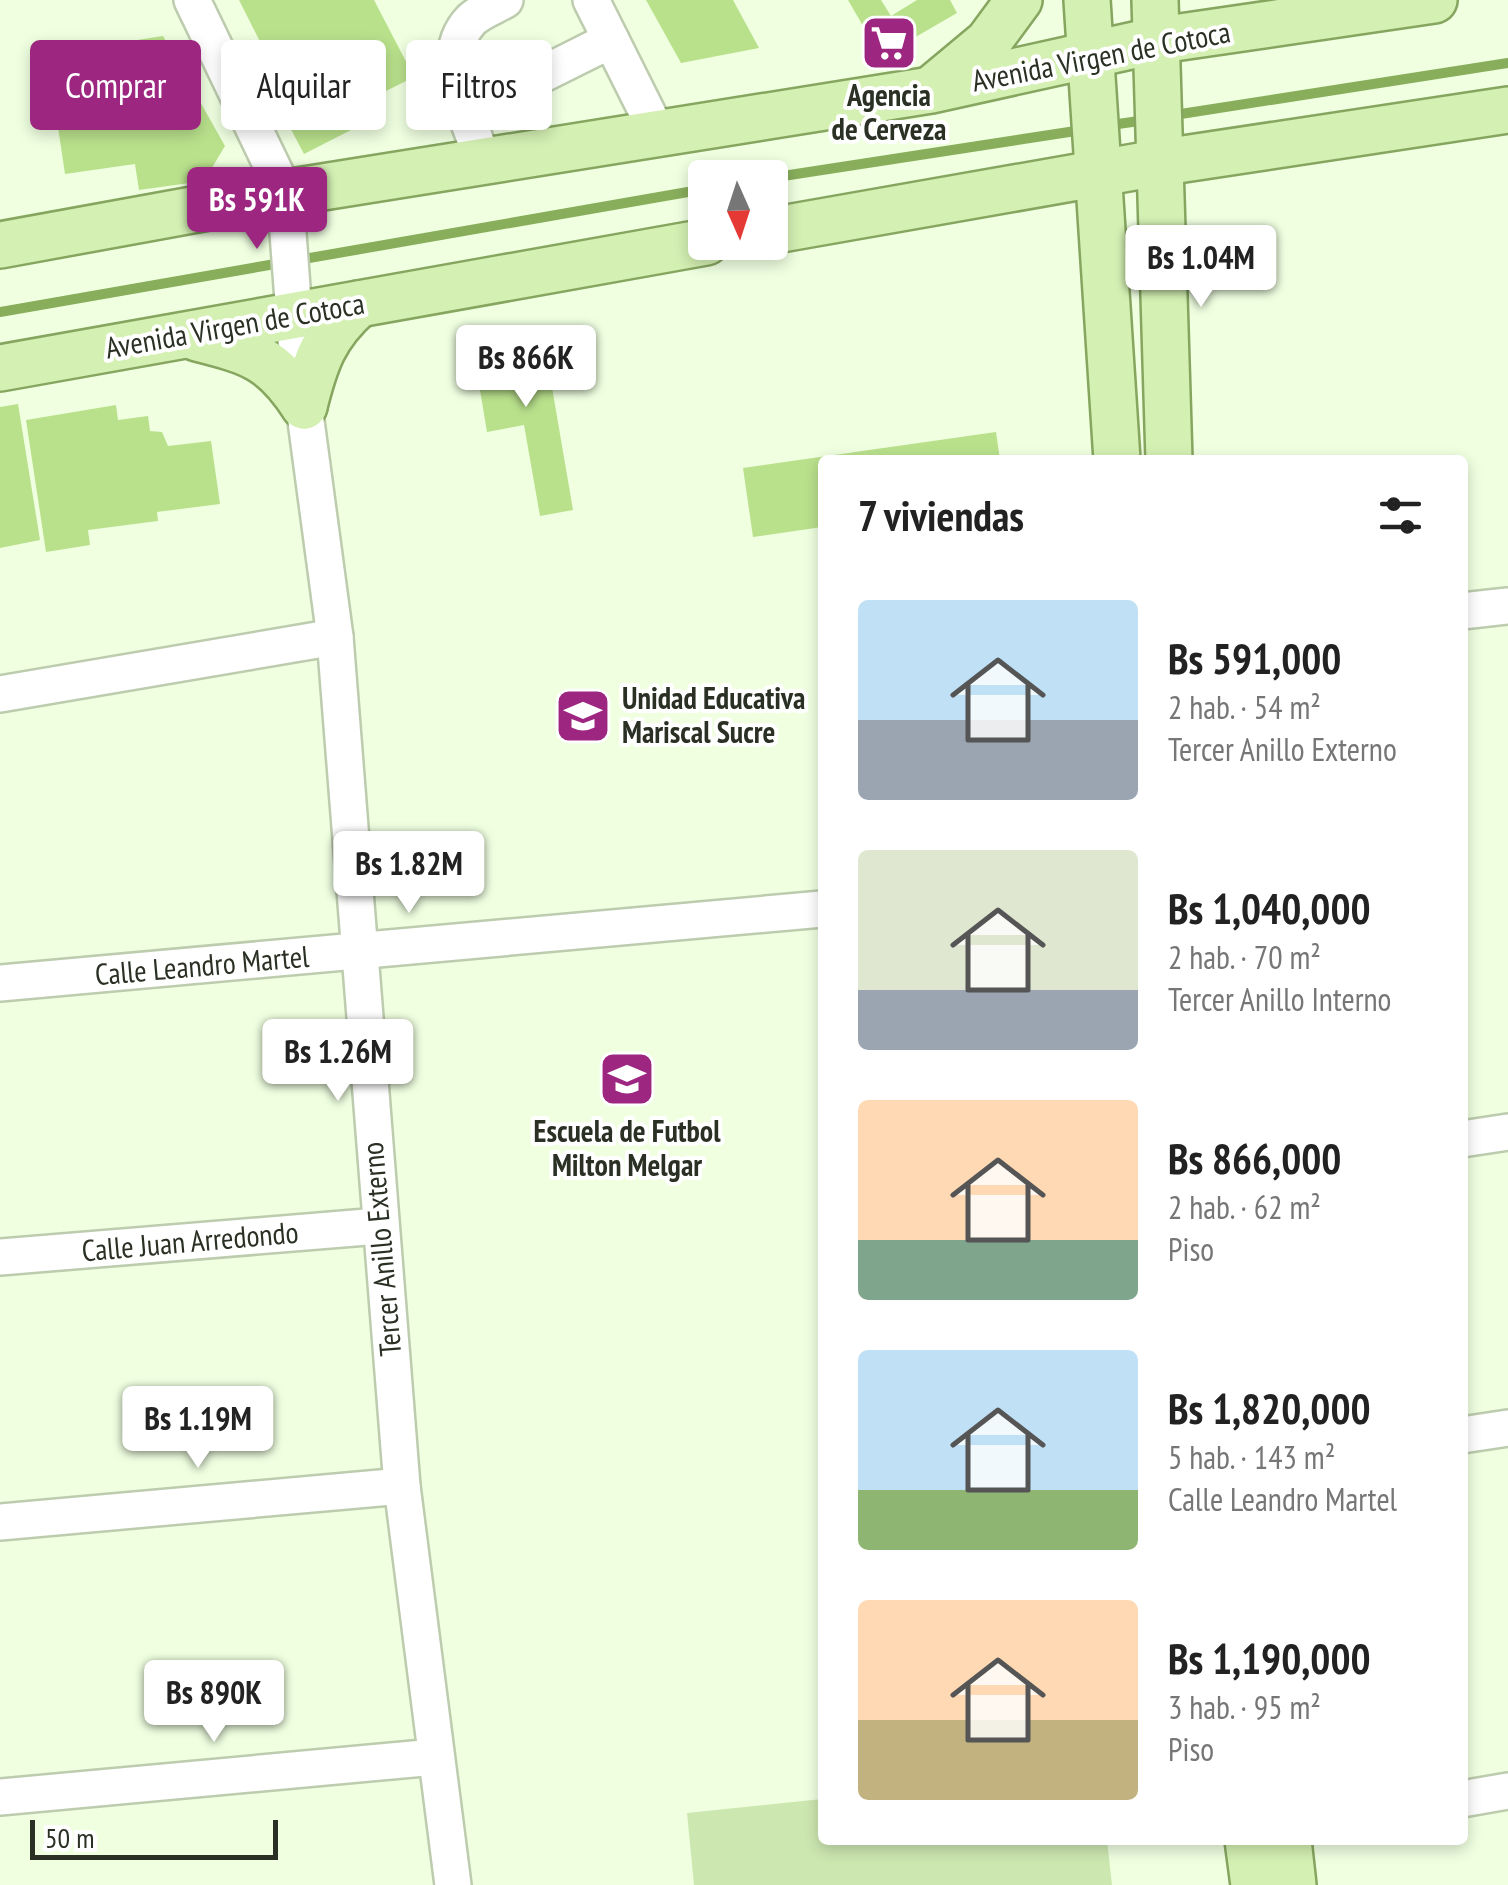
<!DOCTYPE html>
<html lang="es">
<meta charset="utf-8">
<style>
:root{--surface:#fff;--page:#f2f2f2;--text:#222;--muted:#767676;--accent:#9c2680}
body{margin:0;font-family:"PT Sans Narrow",sans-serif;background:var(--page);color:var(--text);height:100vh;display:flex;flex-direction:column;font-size:38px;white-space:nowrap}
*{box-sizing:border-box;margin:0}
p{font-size:32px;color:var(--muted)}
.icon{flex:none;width:55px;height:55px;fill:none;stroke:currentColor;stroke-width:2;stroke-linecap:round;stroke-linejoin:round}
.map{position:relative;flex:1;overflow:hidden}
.panel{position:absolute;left:818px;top:455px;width:650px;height:1390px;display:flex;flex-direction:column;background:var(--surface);border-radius:10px;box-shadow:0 5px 15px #0003}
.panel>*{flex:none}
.hud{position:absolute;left:30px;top:40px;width:638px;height:90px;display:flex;gap:20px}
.needle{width:65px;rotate:177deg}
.buttons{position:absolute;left:688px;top:160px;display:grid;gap:20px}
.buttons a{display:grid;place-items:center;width:100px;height:100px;border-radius:10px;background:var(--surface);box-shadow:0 5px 15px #0003;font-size:50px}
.scale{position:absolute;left:30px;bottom:25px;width:248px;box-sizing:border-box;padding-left:10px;border:5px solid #2a3024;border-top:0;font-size:28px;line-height:35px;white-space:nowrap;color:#2a3024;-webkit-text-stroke:8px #fff;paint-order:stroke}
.price{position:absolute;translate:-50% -85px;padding:0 22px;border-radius:10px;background:#fff;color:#222;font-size:32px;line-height:65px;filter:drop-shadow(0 2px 5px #0008)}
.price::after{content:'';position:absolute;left:50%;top:60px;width:30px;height:22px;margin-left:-15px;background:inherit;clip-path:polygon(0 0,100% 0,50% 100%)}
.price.on{background:var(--accent);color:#fff}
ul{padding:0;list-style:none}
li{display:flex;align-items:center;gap:30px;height:250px;padding:0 40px}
li span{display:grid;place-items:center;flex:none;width:280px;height:200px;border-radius:10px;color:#555}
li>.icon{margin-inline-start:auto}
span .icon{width:120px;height:120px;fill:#fffc;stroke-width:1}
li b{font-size:42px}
h2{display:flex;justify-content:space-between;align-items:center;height:120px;padding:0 40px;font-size:42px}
.pill{padding:0 35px;border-radius:10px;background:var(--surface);box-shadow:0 5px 15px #0003;font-size:35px;line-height:90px}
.pill.on{background:var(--accent);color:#fff}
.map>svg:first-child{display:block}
</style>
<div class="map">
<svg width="1508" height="1885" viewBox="0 0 1508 1885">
<rect width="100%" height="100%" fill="#efffe0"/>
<polygon fill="#cde7b1" points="822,1799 822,1840 1107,1840 1112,1885 694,1885 687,1813"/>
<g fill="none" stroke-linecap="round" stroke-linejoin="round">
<g stroke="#88ae5b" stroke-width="10">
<polyline points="1168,116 1508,63"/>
<polyline points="1104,126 1146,120"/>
<polyline points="770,178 1082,130"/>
<polyline points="0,312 705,189"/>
</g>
</g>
<g fill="#b9e18c">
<polygon points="239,0 374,0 414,77 342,113 351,130 304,154 275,99 286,93"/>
<polygon points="646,0 733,0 759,48 681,63"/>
<polygon points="848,0 881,0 891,16 917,0 950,0 957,13 881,57"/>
<polygon points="163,36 225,146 204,181 139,190 135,164 65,174 47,54"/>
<polygon points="542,329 573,510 540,516 524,425 487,432 474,354 505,335"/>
<polygon points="18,404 40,540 0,548 0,407"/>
<polygon points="116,405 118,420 148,416 150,431 162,432 168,446 211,441 220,504 157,512 158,521 88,530 90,545 46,552 26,420"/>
<polygon points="996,432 1000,460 822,460 822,527 753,537 743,468"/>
</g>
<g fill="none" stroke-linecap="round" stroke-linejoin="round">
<g stroke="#bdccae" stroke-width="40">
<g id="minor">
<polyline points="192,0 285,193 297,354 335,637 402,1486 453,1885"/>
<polyline points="591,0 658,134"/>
<polyline points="467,112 611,40"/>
<path d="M 483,162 C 470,120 435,58 471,20 C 479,12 495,6 505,0"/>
<polyline points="1462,611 1508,606"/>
<polyline points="0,694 335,637"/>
<polyline points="0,983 822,909"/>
<polyline points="1462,1139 1508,1132"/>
<polyline points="0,1257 379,1226"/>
<polyline points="1462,1435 1508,1428"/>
<polyline points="0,1522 402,1486"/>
<polyline points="0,1797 435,1757"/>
<polyline points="1462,1799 1508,1791"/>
</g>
</g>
<g stroke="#86a660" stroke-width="50">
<g id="major">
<polyline points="1087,0 1117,460"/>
<polyline points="1155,0 1169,460"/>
<polyline points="934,87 988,42 1019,0"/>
<polyline points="770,231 1157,163 1508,110"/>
<polyline points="0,245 285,193 931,90 1153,41 1434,0"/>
<path d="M 197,338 C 252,352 273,358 304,406"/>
<polyline points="0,368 706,242"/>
<path d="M 304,406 C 315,362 324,335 359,304"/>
<polyline points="1248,1840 1254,1885"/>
<polyline points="1288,1840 1293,1885"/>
</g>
</g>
<use href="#minor" stroke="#fff" stroke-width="35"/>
<use href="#major" stroke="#d4f0b3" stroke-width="45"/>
</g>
<defs>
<g id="supermarket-square" transform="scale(2.875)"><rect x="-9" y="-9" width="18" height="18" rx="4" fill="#9c2680" stroke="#fff"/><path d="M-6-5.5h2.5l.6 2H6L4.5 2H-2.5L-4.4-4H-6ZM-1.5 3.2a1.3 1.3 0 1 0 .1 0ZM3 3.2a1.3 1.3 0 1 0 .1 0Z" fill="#fff"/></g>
<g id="school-square" transform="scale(2.875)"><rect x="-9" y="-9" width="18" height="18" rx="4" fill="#9c2680" stroke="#fff"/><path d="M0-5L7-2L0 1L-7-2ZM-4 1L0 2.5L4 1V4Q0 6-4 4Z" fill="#fff"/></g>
</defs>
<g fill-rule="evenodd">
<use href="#supermarket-square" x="889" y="43"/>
<use href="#school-square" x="583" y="716"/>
<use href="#school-square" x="627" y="1079"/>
</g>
<g text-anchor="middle" stroke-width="8" stroke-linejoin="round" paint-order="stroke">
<g font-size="30" fill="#2a3024" stroke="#fff">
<text transform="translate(1101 57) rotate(-11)" y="10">Avenida Virgen de Cotoca</text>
<text transform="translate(235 326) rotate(-10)" y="10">Avenida Virgen de Cotoca</text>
<text transform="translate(202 966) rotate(-5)" y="10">Calle Leandro Martel</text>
<text transform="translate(190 1242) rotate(-5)" y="10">Calle Juan Arredondo</text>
<text transform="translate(382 1249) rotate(-95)" y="10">Tercer Anillo Externo</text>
</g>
<g font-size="30" font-weight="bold" fill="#2a3024" stroke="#fff">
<text x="889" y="106">Agencia<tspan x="889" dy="34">de Cerveza</tspan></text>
<text x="622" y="709" text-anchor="start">Unidad Educativa<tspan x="622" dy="34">Mariscal Sucre</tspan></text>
<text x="627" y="1142">Escuela de Futbol<tspan x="627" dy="34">Milton Melgar</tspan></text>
</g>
</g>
</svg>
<div class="buttons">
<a><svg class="needle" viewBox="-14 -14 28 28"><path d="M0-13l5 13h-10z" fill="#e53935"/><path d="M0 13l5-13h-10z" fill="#767676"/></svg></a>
</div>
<div class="scale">50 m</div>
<b class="price on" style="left:257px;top:252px">Bs 591K</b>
<b class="price" style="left:1201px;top:310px">Bs 1.04M</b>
<b class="price" style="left:526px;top:410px">Bs 866K</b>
<b class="price" style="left:409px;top:916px">Bs 1.82M</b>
<b class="price" style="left:338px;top:1104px">Bs 1.26M</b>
<b class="price" style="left:198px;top:1471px">Bs 1.19M</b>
<b class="price" style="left:214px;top:1745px">Bs 890K</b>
<div class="hud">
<a class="pill on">Comprar</a>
<a class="pill">Alquilar</a>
<a class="pill">Filtros</a>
</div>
<section class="panel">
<h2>7 viviendas<svg class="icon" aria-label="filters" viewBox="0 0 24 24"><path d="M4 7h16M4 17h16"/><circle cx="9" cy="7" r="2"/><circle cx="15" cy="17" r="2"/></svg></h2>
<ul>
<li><span style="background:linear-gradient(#bfe0f5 60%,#9aa5b1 0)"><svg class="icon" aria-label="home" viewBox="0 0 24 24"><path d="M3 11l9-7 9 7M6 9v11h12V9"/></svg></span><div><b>Bs 591,000</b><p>2 hab. · 54 m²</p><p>Tercer Anillo Externo</p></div></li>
<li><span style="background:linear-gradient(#dfe7d0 70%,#9aa5b1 0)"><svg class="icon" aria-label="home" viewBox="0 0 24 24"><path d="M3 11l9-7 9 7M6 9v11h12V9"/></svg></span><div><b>Bs 1,040,000</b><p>2 hab. · 70 m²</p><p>Tercer Anillo Interno</p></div></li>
<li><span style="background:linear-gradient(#ffd9b3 70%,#7fa58c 0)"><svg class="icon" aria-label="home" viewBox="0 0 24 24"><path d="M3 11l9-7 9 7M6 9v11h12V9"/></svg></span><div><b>Bs 866,000</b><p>2 hab. · 62 m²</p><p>Piso</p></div></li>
<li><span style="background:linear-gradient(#bfe0f5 70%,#8fb573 0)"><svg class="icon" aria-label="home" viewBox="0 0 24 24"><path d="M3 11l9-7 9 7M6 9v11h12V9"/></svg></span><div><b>Bs 1,820,000</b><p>5 hab. · 143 m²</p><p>Calle Leandro Martel</p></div></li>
<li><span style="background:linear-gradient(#ffd9b3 60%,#c2b280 0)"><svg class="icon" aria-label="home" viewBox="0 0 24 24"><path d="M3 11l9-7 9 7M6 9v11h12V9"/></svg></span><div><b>Bs 1,190,000</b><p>3 hab. · 95 m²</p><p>Piso</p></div></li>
</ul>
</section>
</div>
